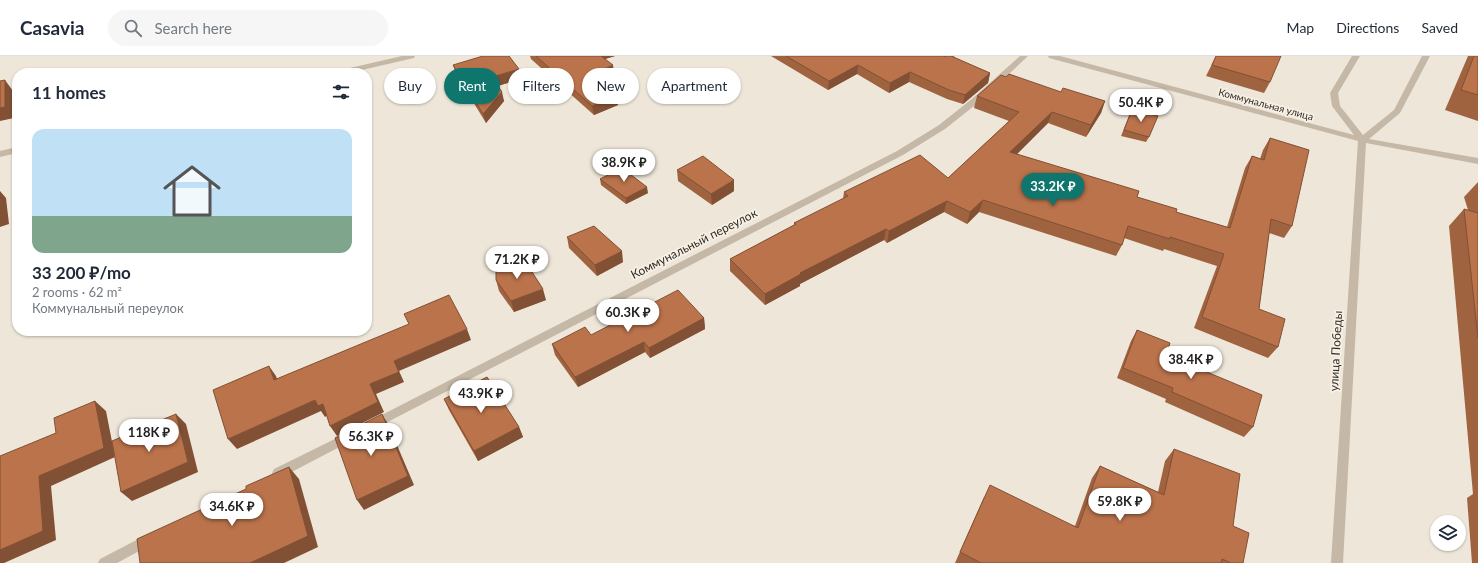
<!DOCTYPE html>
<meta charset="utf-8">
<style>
:root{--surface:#fff;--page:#f6f6f7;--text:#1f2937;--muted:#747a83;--line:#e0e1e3;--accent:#0f766e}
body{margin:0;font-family:Lato,sans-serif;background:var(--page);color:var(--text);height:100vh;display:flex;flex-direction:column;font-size:15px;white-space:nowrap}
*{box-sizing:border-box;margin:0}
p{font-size:13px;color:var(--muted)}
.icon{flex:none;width:22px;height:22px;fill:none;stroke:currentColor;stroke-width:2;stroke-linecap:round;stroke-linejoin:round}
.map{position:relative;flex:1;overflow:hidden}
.sheet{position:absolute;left:12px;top:12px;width:360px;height:268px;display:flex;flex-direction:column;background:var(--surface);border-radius:16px;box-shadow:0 1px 3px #0004}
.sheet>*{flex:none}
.top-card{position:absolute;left:384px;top:12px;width:380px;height:36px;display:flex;gap:8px}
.controls{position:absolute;left:1430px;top:459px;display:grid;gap:8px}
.controls a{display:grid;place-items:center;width:36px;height:36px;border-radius:50%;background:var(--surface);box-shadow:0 1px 3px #0004;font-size:20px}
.price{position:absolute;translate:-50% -34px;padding:0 9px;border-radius:14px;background:#fff;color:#222;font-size:13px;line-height:26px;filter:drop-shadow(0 1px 2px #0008)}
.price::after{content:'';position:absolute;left:50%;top:24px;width:12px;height:9px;margin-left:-6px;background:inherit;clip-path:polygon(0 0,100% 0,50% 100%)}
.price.current{background:var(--accent);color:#fff}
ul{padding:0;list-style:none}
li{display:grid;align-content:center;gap:8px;height:212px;padding:0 20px}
li span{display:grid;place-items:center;height:124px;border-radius:12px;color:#555}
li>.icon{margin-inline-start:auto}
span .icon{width:72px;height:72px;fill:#fffc;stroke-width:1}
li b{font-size:17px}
h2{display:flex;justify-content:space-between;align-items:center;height:48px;padding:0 20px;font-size:17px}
.tag{padding:0 14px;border-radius:18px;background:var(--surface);box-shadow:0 1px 3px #0004;font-size:14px;line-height:36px}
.tag.current{background:var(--accent);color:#fff}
header{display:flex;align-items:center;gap:24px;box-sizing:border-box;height:56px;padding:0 20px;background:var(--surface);border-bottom:1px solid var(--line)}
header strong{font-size:19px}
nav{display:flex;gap:22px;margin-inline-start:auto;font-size:14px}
.search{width:280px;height:36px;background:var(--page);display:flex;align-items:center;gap:10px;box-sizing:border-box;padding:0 14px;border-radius:22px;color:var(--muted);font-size:15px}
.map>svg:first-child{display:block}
</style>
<header>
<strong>Casavia</strong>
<div class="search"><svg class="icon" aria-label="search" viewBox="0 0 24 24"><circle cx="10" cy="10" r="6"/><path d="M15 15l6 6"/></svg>Search here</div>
<nav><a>Map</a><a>Directions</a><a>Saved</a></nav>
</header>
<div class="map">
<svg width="1478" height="507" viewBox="0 0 1478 507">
<rect width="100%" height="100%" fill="#eee7d9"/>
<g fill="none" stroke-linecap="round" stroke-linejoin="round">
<g fill="#c5b8a6" fill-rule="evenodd">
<polygon points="402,0 415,0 414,2 349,17 336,17 337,15"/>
<polygon points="1020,0 1028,0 979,46 945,73 903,99 378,371 374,373 370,371 368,368 370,365 897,95 939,69 973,42"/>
<polygon points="1048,0 1060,0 1354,79 1332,50 1330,37 1352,0 1360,0 1338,37 1340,50 1363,79 1394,54 1422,0 1430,0 1400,57 1369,83 1478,102 1478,108 1366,87 1343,507 1331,507 1358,85 1049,2"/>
<polygon points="17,91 17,97 0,101 0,95"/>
<polygon points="349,376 353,378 355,381 353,384 282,421 278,422 274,421 272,417 274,413"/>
<polygon points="150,477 154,479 156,483 154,487 117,507 98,507 100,503"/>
</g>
</g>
<g fill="#a06340">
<polygon points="530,0 615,0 605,3 614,18 599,25 616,40 618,49 594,59 531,3"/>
<polygon points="771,0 955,0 953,1 990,17 988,27 963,48 947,43 909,26 889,37 857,18 828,34"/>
<polygon points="1216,0 1270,26 1264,37 1206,20"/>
<polygon points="1468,0 1478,0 1478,65 1445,54"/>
<polygon points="453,9 521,23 498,30 504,45 486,67 456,18"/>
<polygon points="1006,21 1061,36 1105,45 1101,57 1086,81 1048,67 1017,98 1137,141 1176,156 1227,171 1245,112 1252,100 1260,103 1263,94 1270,82 1292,170 1284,182 1269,177 1259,253 1278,291 1268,302 1194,272 1217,210 1164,193 1163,195 1124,182 1122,189 1116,200 979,156 967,168 944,156 887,187 884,184 800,228 800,230 765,249 730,215 730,203 794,169 794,167 843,143 844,136 948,122 1009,65 974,52 977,40"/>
<polygon points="1132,53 1149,81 1146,86 1121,80"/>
<polygon points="677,114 734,135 712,149 678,125"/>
<polygon points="600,123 648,137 626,148 601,129"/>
<polygon points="1478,126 1478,507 1472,507 1467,442 1473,438 1449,170 1464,153 1468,154 1464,141"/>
<polygon points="567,181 623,206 597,220 569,192"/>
<polygon points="496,224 546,244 514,256 499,235"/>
<polygon points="704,262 705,273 650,302 645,296 578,331 555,299 552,288 591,279"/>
<polygon points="1137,274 1253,371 1244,381 1165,346 1166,343 1117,322 1131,285"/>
<polygon points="444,343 519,371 523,381 478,405 449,354"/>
<polygon points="1174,393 1233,470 1243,507 955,507 984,441 1075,470 1092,422 1100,410 1158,436 1165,405"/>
</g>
<g fill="#825034">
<polygon points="597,0 615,0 598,5"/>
<polygon points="613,9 614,18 593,28 591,19"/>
<polygon points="858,9 857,18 828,34 829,25"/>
<polygon points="519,13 521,23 494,31 492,21"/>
<polygon points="910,16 909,26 889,37 890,27"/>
<polygon points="990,17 988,27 963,48 965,39"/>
<polygon points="5,24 13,35 14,62 0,65 0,52"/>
<polygon points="502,36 504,45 486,67 483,58"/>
<polygon points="616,40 618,49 594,59 592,50"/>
<polygon points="1105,45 1101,57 1086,81 1091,69"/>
<polygon points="1052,56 1048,67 1007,108 1010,96"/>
<polygon points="367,98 372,109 367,111"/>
<polygon points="734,124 734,135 712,149 711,138"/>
<polygon points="647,131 648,137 626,148 626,142"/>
<polygon points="0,135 6,142 9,168 0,171"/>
<polygon points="983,144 979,156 967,168 970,156"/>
<polygon points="947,145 944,156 887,187 889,175"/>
<polygon points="886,173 884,184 800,228 800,230 765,249 765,238 800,217"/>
<polygon points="622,195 623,206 597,220 595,209"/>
<polygon points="543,233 546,244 514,256 511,245"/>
<polygon points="704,262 705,273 650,302 649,292"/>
<polygon points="467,273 471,284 399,315 404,326 376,338 384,356 337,380 330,370 370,328 394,305"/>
<polygon points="644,286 645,296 578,331 575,321"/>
<polygon points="269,310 276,320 281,334 274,324"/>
<polygon points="315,344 323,348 329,358 325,361 321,355 237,393 228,383"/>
<polygon points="95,345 106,355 115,401 51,430 56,484 4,507 0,507 0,494 39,420"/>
<polygon points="176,358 186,368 198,416 132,445 121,436"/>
<polygon points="382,358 388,368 414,429 364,454 357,444"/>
<polygon points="519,371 523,381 478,405 474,395"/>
<polygon points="289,411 299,423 318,491 284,507 250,507"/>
</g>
<g fill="#ba734b" stroke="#825034">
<polygon points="483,0 509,0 519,13 492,21 502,36 483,58 453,9"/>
<polygon points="536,0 601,0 613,9 591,19 616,40 592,50"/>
<polygon points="786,0 943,0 945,1 946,0 951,0 990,17 965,39 949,34 910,16 890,27 858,9 829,25"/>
<polygon points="1216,0 1281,0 1270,26 1212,9"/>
<polygon points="1474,0 1478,0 1478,39 1461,34"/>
<polygon points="1009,18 1061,36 1063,32 1105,45 1091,69 1052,56 1010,96 1139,135 1137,141 1177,153 1176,156 1230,172 1252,100 1264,104 1270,82 1309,94 1292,170 1271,163 1259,253 1285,263 1278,291 1202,261 1224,198 1170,181 1170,183 1128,170 1122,189 983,144 970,156 947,145 889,175 886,173 800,217 801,218 765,238 730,203 796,168 794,167 848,140 844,136 920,99 948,122 1019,56 977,40 1001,19 1006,21"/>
<polygon points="5,24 5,51 0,52 0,25"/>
<polygon points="1132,53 1158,60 1149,81 1124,74"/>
<polygon points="703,100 734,124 711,138 677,114"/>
<polygon points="622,112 647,131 626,142 600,123"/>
<polygon points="1464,153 1478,157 1478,282"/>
<polygon points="594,170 622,195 595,209 567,181"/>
<polygon points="523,202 543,233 511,245 496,224 496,213"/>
<polygon points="678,234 704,262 649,292 644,286 575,321 552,288 585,271 591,279"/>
<polygon points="449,239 467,273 394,305 399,316 370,328 378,346 330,370 323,348 318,350 315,344 228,383 213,334 269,310 274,324 409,268 404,258"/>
<polygon points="1137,274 1170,287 1166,299 1262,339 1253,371 1172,336 1173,332 1123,312"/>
<polygon points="487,321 519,371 474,395 444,343"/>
<polygon points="95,345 104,392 39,420 43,475 0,494 0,400 56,377 54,362"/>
<polygon points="176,358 188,406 121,436 112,385"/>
<polygon points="382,358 408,420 357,444 335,382"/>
<polygon points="1174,393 1240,418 1233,470 1249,477 1243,507 1231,507 1222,503 1221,507 981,507 960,496 990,429 1078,472 1100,410 1164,439"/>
<polygon points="289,411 308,480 250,507 140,507 137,483 246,433 246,430"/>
</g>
<g text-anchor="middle" stroke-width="3.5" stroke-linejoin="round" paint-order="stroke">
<g font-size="10" fill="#322b26" stroke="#f7f0e4">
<text transform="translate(1266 48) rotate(15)" y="4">Коммунальная улица</text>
</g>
<g font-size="12" fill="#322b26" stroke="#f7f0e4">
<text transform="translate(694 188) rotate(-27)" y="4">Коммунальный переулок</text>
<text transform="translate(1336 295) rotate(-87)" y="4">улица Победы</text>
</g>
</g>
</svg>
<div class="controls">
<a><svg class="icon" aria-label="layers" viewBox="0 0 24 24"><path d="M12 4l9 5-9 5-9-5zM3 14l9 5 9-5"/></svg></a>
</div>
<b class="price" style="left:1141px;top:67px">50.4K ₽</b>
<b class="price" style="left:624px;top:127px">38.9K ₽</b>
<b class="price current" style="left:1053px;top:151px">33.2K ₽</b>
<b class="price" style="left:517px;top:224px">71.2K ₽</b>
<b class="price" style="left:628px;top:277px">60.3K ₽</b>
<b class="price" style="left:1191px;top:324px">38.4K ₽</b>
<b class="price" style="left:481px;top:358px">43.9K ₽</b>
<b class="price" style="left:149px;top:397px">118K ₽</b>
<b class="price" style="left:371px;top:401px">56.3K ₽</b>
<b class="price" style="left:1120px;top:466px">59.8K ₽</b>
<b class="price" style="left:232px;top:471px">34.6K ₽</b>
<div class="top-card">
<a class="tag">Buy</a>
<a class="tag current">Rent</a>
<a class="tag">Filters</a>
<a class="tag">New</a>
<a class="tag">Apartment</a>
</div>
<section class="sheet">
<h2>11 homes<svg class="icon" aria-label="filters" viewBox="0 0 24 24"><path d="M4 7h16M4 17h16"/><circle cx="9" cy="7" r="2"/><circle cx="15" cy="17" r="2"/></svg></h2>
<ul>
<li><span style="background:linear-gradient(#bfe0f5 70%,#7fa58c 0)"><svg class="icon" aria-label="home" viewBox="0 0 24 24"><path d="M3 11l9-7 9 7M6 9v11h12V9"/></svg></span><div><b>33 200 ₽/mo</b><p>2 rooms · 62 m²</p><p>Коммунальный переулок</p></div></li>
</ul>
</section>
</div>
